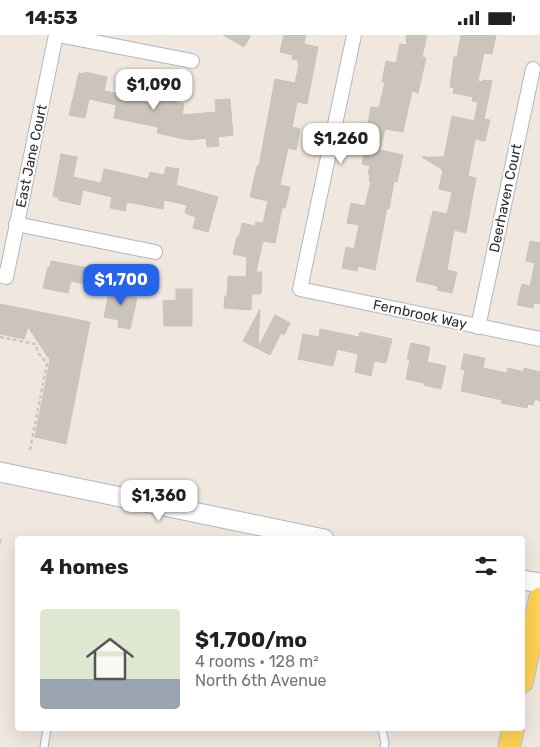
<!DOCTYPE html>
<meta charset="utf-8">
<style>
:root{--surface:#fff;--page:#f2f2f2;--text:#202124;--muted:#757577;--accent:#2563eb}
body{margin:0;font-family:Rubik,sans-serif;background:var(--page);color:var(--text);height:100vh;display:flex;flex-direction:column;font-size:19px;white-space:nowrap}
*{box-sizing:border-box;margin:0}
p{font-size:16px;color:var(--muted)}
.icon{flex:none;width:28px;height:28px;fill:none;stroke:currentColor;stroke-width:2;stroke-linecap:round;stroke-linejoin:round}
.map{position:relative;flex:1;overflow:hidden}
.drawer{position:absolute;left:15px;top:501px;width:510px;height:195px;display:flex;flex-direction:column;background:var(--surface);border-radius:5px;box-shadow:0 5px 20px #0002}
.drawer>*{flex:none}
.price{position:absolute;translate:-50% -42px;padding:0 11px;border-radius:10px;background:#fff;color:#222;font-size:16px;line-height:32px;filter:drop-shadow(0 1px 2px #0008)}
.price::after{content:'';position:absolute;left:50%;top:30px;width:15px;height:11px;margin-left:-8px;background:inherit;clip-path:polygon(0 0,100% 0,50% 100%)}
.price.active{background:var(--accent);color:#fff}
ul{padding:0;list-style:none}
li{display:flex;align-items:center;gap:15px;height:125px;padding:0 25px}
li span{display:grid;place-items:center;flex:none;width:140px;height:100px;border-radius:5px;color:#555}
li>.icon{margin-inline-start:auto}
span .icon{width:60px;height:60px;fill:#fffc;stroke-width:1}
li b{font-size:21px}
h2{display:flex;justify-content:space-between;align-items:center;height:60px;padding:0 25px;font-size:21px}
.status{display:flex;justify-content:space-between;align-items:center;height:35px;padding:0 25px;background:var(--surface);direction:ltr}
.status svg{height:14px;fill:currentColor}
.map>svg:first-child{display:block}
</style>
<div class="status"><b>14:53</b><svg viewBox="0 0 49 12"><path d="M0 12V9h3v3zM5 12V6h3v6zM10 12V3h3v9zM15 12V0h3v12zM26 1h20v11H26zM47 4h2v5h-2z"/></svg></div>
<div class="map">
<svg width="540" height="712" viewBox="0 0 540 712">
<rect width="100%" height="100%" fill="#f0e7de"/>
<g fill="#cbc4bd" stroke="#ccc3b7">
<polygon points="223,0 251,0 244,12"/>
<polygon points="284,0 306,0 304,9 318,12 307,69 297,67 292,92 300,94 296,115 288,113 280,150 290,152 285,173 282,173 275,208 263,206 256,237 262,237 261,259 252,259 251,275 224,273 225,261 227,261 228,241 246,242 247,222 233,219 237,202 239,202 242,188 255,191 256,187 263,188 268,166 250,162 257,131 259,131 275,44 295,48 299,29 298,29 298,25 292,24 293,20 280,17"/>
<polygon points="406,0 427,0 422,22 426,23 418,58 412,56 403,97 385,94 380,115 403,120 397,147 394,146 389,174 387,173 375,235 358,231 357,236 342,233 346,212 354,214 359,190 347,188 351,168 365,171 371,146 369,146 370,139 368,139 370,131 362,129 370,93 367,93 371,72 379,73 385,47 382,47 386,26 396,28 400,9 407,10"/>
<polygon points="461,0 496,0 492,19 484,18 478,46 482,47 483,45 492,46 484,84 490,85 485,106 475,104 471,126 468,141 476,143 466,198 454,195 447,235 457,237 452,258 437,255 438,251 416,246 433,176 447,179 452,157 439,154 443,135 422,122 444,122 452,81 474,86 478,67 472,66 473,62 453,58 454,53 450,52 454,22 457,22"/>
<polygon points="85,37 107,42 104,56 125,60 126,57 132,59 134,48 150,51 148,62 184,69 182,80 216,77 215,65 230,64 233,100 218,102 219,111 207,112 206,103 189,105 157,98 158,92 114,83 116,70 89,64 85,83 69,80 79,38 85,39"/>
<polygon points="61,119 77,122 73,142 101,148 104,134 148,144 150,137 164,140 166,132 179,134 176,150 218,162 208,197 193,193 196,182 185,178 187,170 164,165 163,174 127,167 125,176 110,173 112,162 83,155 80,170 58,165 59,163 53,161"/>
<polygon points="530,206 540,208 540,269 534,268 533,273 517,270 522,249 530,251 535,228 526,226"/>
<polygon points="51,226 94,234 90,250 71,246 68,258 43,253 48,232 50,232"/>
<polygon points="111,249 131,253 129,261 137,263 130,294 118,292 119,285 104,282"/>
<polygon points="176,254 192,254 192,291 164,291 163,266 176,265"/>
<polygon points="0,269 90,287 66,409 35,402 50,325 28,292 24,304 0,299"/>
<polygon points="260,274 258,313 275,280 290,288 284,300 281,298 270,320 243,306"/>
<polygon points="320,294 359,302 360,297 392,304 386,328 374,326 371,341 355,337 358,319 337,314 333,331 298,324 303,299 319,302"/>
<polygon points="411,308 430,312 427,327 446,331 441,354 424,350 424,348 406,344 410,324 407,324"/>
<polygon points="464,319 485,323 483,333 507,338 508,333 524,337 524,333 540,337 540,366 535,364 533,370 528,369 527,373 501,368 502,365 461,356 465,335 461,334"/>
</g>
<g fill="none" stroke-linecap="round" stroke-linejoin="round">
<g stroke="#b2b5c2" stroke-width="9">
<g id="service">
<polyline points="382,694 385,708 384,712"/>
<polyline points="44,712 47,694"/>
</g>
</g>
<g stroke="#b2b5c2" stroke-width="16">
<g id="minor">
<polyline points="58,0 192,26"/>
<polyline points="354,0 300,254 540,304"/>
<polyline points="16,189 155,217"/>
<polyline points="0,240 6,242 56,0"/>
<polyline points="478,292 533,34"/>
</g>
</g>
<g stroke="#b2b5c2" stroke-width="21">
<g id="secondary">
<polyline points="0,437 324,504"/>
<polyline points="522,545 540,548"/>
</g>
</g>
<g stroke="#c8c8c8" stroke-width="24">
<g id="primary">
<polyline points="522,647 540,563"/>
<polyline points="509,712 513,694"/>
</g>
</g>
<g stroke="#c8c8c8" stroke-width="2.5" stroke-dasharray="4 2.5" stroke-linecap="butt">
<polyline points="0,302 35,309 39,319 47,328 30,415"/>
<polyline points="0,504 0,511"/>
</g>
<use href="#service" stroke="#fff" stroke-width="7"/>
<use href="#minor" stroke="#fff" stroke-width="14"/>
<use href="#secondary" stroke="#fff" stroke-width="19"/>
<use href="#primary" stroke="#ffd153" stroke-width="21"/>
</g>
<g text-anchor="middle" stroke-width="4" stroke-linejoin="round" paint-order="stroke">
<g font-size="14" fill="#2d2d2d" stroke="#fff">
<text transform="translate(31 121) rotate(-78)" y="5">East Jane Court</text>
<text transform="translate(505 163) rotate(-78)" y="5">Deerhaven Court</text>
<text transform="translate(420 279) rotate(12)" y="5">Fernbrook Way</text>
</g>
</g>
</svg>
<b class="price" style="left:154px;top:76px">$1,090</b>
<b class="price" style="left:341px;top:130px">$1,260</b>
<b class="price active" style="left:121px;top:271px">$1,700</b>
<b class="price" style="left:159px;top:487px">$1,360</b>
<section class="drawer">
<h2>4 homes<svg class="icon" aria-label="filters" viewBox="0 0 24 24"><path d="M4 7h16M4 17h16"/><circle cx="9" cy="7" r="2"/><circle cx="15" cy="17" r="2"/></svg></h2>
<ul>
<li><span style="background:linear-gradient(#dfe7d0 70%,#9aa5b1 0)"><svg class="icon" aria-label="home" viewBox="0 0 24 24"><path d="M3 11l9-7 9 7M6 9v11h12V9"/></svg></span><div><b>$1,700/mo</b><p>4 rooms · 128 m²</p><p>North 6th Avenue</p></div></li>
</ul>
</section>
</div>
